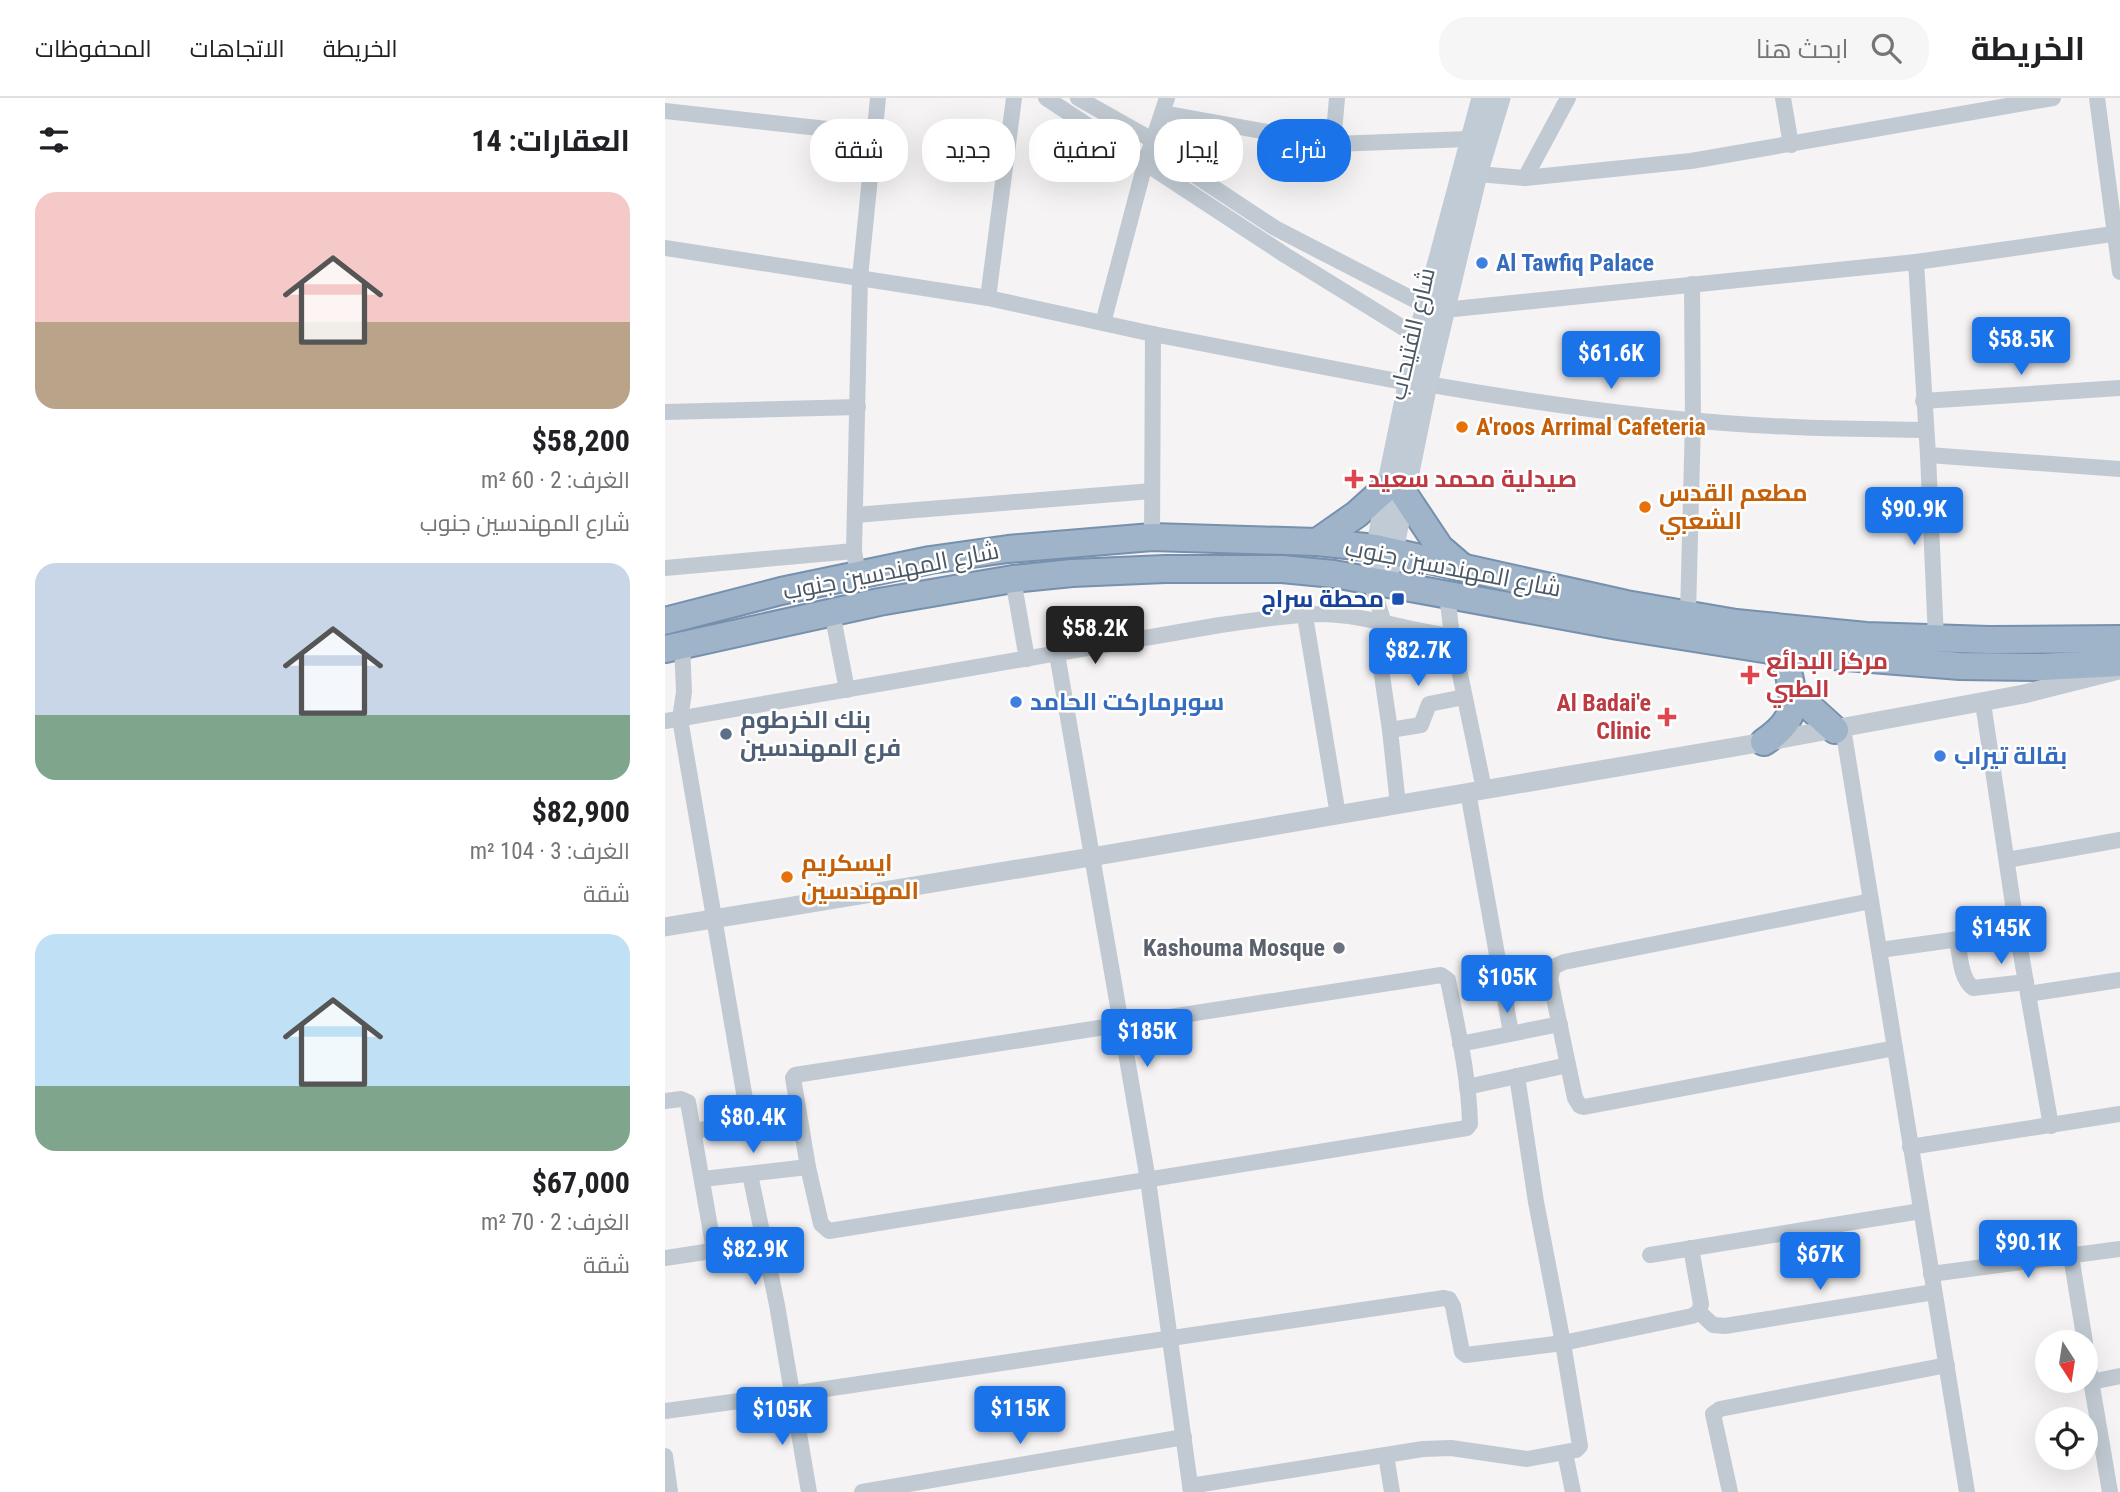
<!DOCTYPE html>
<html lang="ar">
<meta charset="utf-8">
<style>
:root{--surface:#fff;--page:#f6f6f6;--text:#202124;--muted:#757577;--line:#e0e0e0;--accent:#1a73e8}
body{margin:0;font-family:"Roboto Condensed",Cairo,sans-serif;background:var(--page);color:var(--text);direction:rtl;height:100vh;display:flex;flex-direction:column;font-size:26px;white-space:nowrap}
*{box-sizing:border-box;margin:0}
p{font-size:23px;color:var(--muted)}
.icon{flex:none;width:38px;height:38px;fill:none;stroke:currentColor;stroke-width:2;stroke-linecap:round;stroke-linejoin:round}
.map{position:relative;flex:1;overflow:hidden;direction:ltr}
.details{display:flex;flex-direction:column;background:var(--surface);width:665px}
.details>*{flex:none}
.guide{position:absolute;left:21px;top:21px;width:665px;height:63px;direction:rtl;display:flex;gap:14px}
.needle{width:46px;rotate:168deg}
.buttons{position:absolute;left:1370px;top:1232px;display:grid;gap:14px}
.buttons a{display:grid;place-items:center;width:63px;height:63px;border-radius:50%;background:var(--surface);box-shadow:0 7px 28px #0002;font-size:35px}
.price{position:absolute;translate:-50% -60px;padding:0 16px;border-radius:7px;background:var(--accent);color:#fff;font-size:23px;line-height:46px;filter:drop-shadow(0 2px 4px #0008)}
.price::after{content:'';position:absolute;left:50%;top:42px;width:21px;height:16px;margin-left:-10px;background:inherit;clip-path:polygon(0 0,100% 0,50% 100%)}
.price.current{background:#222;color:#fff}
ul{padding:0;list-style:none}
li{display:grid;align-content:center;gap:14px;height:371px;padding:0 35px}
li span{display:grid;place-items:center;height:217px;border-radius:21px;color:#555}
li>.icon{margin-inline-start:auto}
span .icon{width:126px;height:126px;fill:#fffc;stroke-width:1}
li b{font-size:30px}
h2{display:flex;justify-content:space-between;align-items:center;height:84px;padding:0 35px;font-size:30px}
.tag{padding:0 24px;border-radius:28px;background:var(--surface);box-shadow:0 7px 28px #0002;font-size:24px;line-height:63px}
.tag.current{background:var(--accent);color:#fff}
header{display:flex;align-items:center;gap:42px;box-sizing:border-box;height:98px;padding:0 35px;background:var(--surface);border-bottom:2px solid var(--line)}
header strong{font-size:33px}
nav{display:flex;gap:38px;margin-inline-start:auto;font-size:24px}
.search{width:490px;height:63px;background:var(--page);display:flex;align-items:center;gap:18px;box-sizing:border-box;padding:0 24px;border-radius:28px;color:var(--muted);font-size:26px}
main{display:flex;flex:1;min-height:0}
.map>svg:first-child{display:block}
</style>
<header>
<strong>الخريطة</strong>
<div class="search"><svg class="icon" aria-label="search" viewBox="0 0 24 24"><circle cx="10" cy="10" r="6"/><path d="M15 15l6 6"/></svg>ابحث هنا</div>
<nav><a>الخريطة</a><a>الاتجاهات</a><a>المحفوظات</a></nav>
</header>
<main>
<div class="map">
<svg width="1455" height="1394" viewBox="0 0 1455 1394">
<rect width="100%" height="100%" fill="#f5f3f3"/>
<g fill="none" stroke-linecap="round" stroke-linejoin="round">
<g stroke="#7690ad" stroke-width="30">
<g id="trunk">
<polyline points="739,396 775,450 796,468"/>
<polyline points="652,444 692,416 722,389"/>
<polyline points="0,523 116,493 265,462 343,451 487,439 652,444 710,450 961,506 1071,525 1201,538 1324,542 1455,541"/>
<polyline points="0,551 214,504 348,481 407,475 500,471 617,471 669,476 953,528 1118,554 1295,568 1377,569 1455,565"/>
<polyline points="1128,594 1170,632"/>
<path d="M 1099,644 C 1151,609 1116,586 1120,537"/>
</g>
</g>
<g stroke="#c1cad2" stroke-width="16">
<polyline points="381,0 620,157 753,239"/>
<polyline points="413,0 489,43 531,78 610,130 761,208"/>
<polyline points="1118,0 1126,47"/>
<polyline points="1432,0 1455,174"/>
<polyline points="0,13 208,36"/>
<polyline points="498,15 668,46 804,41"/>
<polyline points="668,46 672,0"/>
<polyline points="812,76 860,80 1026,63 1388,0"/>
<polyline points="860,80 903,0"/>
<polyline points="0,150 323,200 488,236 743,285"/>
<polyline points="1251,164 1263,357 1271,541"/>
<polyline points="323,200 349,0"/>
<polyline points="779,212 1251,164 1455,135"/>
<polyline points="438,225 480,66 502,0"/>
<path d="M 762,286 C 881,307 1006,324 1128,329 C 1172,331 1217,331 1261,332"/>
<polyline points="1258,303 1455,290"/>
<polyline points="0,314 193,309"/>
<polyline points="1263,357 1455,371"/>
<polyline points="190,417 487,393"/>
<polyline points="487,439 488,236"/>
<polyline points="0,470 189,453"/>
<polyline points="193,477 189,453 195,179 213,0"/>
<polyline points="348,481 362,561"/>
<polyline points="706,484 717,519 715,564 725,632 733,707"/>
<polyline points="167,514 182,592"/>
<polyline points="1023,516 1028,322 1027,186"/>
<polyline points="640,518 673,717"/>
<polyline points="787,538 819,691"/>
<polyline points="17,546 19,594 15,621 84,1024"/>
<polyline points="392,556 483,1082 526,1394"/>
<polyline points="1318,605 1352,833 1386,1028"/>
<path d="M 0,623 L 555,527 C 589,523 624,516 658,516 C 702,517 744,533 787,538 L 782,497"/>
<polyline points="1178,630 1302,1394"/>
<polyline points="725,632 756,627 764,606 799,599"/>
<polyline points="803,694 846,935"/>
<polyline points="1342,762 1455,742"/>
<polyline points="1206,803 899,864 888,869 885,881 910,1000 915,1008 919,1009 1230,950"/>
<path d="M 1292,841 C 1295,856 1295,880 1308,890 L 1361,884"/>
<polyline points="1215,852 1352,833"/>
<path d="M 776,877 L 783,882 C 792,929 804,977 805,1026 L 802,1030 L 164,1133 L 156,1126 L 143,1069 L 128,980 L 130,977 Z"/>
<polyline points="1363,896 1455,882"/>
<polyline points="795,946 895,926"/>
<polyline points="802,989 903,967"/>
<polyline points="0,1003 16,1001 23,1004 48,1146 45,1152 40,1154 0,1160"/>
<polyline points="29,1033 134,1016"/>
<polyline points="1245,1049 1455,1016"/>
<polyline points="85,1076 112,1207 144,1394"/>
<polyline points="38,1081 143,1069"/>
<polyline points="985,1157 1256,1113"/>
<polyline points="1406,1158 1420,1244"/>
<polyline points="1266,1176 1455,1151"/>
<polyline points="1034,1214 1048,1227 1060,1228 1269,1194"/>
<polyline points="1421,1253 1445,1394"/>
<polyline points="1426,1284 1455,1278"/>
<polyline points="0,1313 126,1296 779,1200 784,1201 788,1208 797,1254 801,1257 898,1245 1027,1218 1034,1214 1036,1206 1026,1150"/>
<polyline points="900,1355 908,1394"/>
<polyline points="721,1357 727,1394"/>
<polyline points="0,1358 5,1394"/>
<polyline points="525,1388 758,1351 786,1350 862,1361 911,1352 915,1348 898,1245 871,1104 852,978"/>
<polyline points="197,1394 519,1339"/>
<polyline points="1065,1394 1048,1316 1055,1311 1282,1267"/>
</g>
<polyline stroke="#c1cad2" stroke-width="19" points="0,829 426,759 1099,644 1359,596 1454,572"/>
<g stroke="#c1cbd6" stroke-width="21">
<polyline points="706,484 722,389 753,239 817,0"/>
<polyline points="721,487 762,286 812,76 835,0"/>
</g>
<use href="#trunk" stroke="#9fb4c9" stroke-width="26"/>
</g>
<g fill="#3f7fe0" stroke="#fff" stroke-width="2.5">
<circle cx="817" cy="165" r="7"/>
<circle cx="351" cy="604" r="7"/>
<circle cx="1275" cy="658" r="7"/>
</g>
<g fill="#e8710a" stroke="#fff" stroke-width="2.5">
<circle cx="797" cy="329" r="7"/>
<circle cx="980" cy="409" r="7"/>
<circle cx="122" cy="779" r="7"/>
</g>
<g fill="#e0444e" stroke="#fff" stroke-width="2.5">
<path d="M685.5 370.5h7v7h7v7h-7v7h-7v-7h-7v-7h7z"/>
<path d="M1081.5 566.5h7v7h7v7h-7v7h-7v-7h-7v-7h7z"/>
<path d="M998.5 608.5h7v7h7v7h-7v7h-7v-7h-7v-7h7z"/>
</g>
<rect fill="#1a4fb4" stroke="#fff" stroke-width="2.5" x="726" y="494" width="14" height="14" rx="3.5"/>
<circle fill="#5c6f8a" stroke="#fff" stroke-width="2.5" cx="61" cy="636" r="7"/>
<circle fill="#6b7280" stroke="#fff" stroke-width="2.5" cx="674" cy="850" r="7"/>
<g text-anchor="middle" stroke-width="5" stroke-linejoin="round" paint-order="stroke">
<g font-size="24" font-weight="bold" fill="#366cbe" stroke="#fff" text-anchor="start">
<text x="831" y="173">Al Tawfiq Palace</text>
<text x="365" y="612">سوبرماركت الحامد</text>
<text x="1289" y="666">بقالة تيراب</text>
</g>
<g font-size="24" fill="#4a5661" stroke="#fff">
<text transform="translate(747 236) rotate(-77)" y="8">شارع الفتيحاب</text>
<text transform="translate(788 470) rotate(11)" y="8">شارع المهندسين جنوب</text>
<text transform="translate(226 473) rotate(-11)" y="8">شارع المهندسين جنوب</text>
</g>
<g font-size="24" font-weight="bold" fill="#c56008" stroke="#fff" text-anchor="start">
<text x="811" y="337">A'roos Arrimal Cafeteria</text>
<text x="994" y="403">مطعم القدس<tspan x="994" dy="28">الشعبي</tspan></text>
<text x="136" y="773">ايسكريم<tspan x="136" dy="28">المهندسين</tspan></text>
</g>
<g font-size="24" font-weight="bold" fill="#be3a42" stroke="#fff" text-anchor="start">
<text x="703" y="389">صيدلية محمد سعيد</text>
<text x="1101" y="571">مركز البدائع<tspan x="1101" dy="28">الطبي</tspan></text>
<text x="986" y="613" text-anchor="end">Al Badai'e<tspan x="986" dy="28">Clinic</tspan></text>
</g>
<g font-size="24" font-weight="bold" fill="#164399" stroke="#fff" text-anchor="end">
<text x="719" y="509">محطة سراج</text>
</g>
<g font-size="24" font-weight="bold" fill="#4e5e75" stroke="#fff" text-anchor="start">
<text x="75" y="630">بنك الخرطوم<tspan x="75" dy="28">فرع المهندسين</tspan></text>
</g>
<g font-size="24" font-weight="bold" fill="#5b616d" stroke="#fff" text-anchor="end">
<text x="660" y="858">Kashouma Mosque</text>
</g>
</g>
</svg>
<div class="buttons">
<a><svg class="needle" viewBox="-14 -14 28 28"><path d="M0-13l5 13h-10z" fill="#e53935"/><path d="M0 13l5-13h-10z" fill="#757577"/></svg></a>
<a><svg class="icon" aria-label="locate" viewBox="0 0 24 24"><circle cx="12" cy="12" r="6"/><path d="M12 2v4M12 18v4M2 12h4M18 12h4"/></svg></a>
</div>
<b class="price" style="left:1356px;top:279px">$58.5K</b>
<b class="price" style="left:946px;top:293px">$61.6K</b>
<b class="price" style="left:1249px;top:449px">$90.9K</b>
<b class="price current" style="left:430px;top:568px">$58.2K</b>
<b class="price" style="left:753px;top:590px">$82.7K</b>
<b class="price" style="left:1336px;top:868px">$145K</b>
<b class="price" style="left:842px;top:917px">$105K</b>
<b class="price" style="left:482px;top:971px">$185K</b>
<b class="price" style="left:88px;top:1057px">$80.4K</b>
<b class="price" style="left:1363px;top:1182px">$90.1K</b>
<b class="price" style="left:90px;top:1189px">$82.9K</b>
<b class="price" style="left:1155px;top:1194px">$67K</b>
<b class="price" style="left:355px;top:1348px">$115K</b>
<b class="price" style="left:117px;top:1349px">$105K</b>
<div class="guide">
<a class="tag current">شراء</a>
<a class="tag">إيجار</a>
<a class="tag">تصفية</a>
<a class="tag">جديد</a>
<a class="tag">شقة</a>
</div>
</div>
<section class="details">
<h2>العقارات: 14<svg class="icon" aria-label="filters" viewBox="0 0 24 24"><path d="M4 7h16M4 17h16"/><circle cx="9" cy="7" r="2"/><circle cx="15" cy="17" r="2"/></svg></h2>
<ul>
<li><span style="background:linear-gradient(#f6c9c9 60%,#b9a48a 0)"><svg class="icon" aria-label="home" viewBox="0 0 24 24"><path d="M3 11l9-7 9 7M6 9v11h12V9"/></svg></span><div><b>$58,200</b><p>الغرف: 2 · 60 m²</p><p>شارع المهندسين جنوب</p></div></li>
<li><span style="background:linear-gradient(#c9d6e8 70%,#7fa58c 0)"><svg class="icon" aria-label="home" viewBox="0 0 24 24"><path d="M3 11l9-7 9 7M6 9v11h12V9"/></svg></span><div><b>$82,900</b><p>الغرف: 3 · 104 m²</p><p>شقة</p></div></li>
<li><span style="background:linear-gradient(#bfe0f5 70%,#7fa58c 0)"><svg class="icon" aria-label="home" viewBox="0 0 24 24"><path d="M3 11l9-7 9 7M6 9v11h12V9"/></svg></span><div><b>$67,000</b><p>الغرف: 2 · 70 m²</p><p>شقة</p></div></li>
</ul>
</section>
</main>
